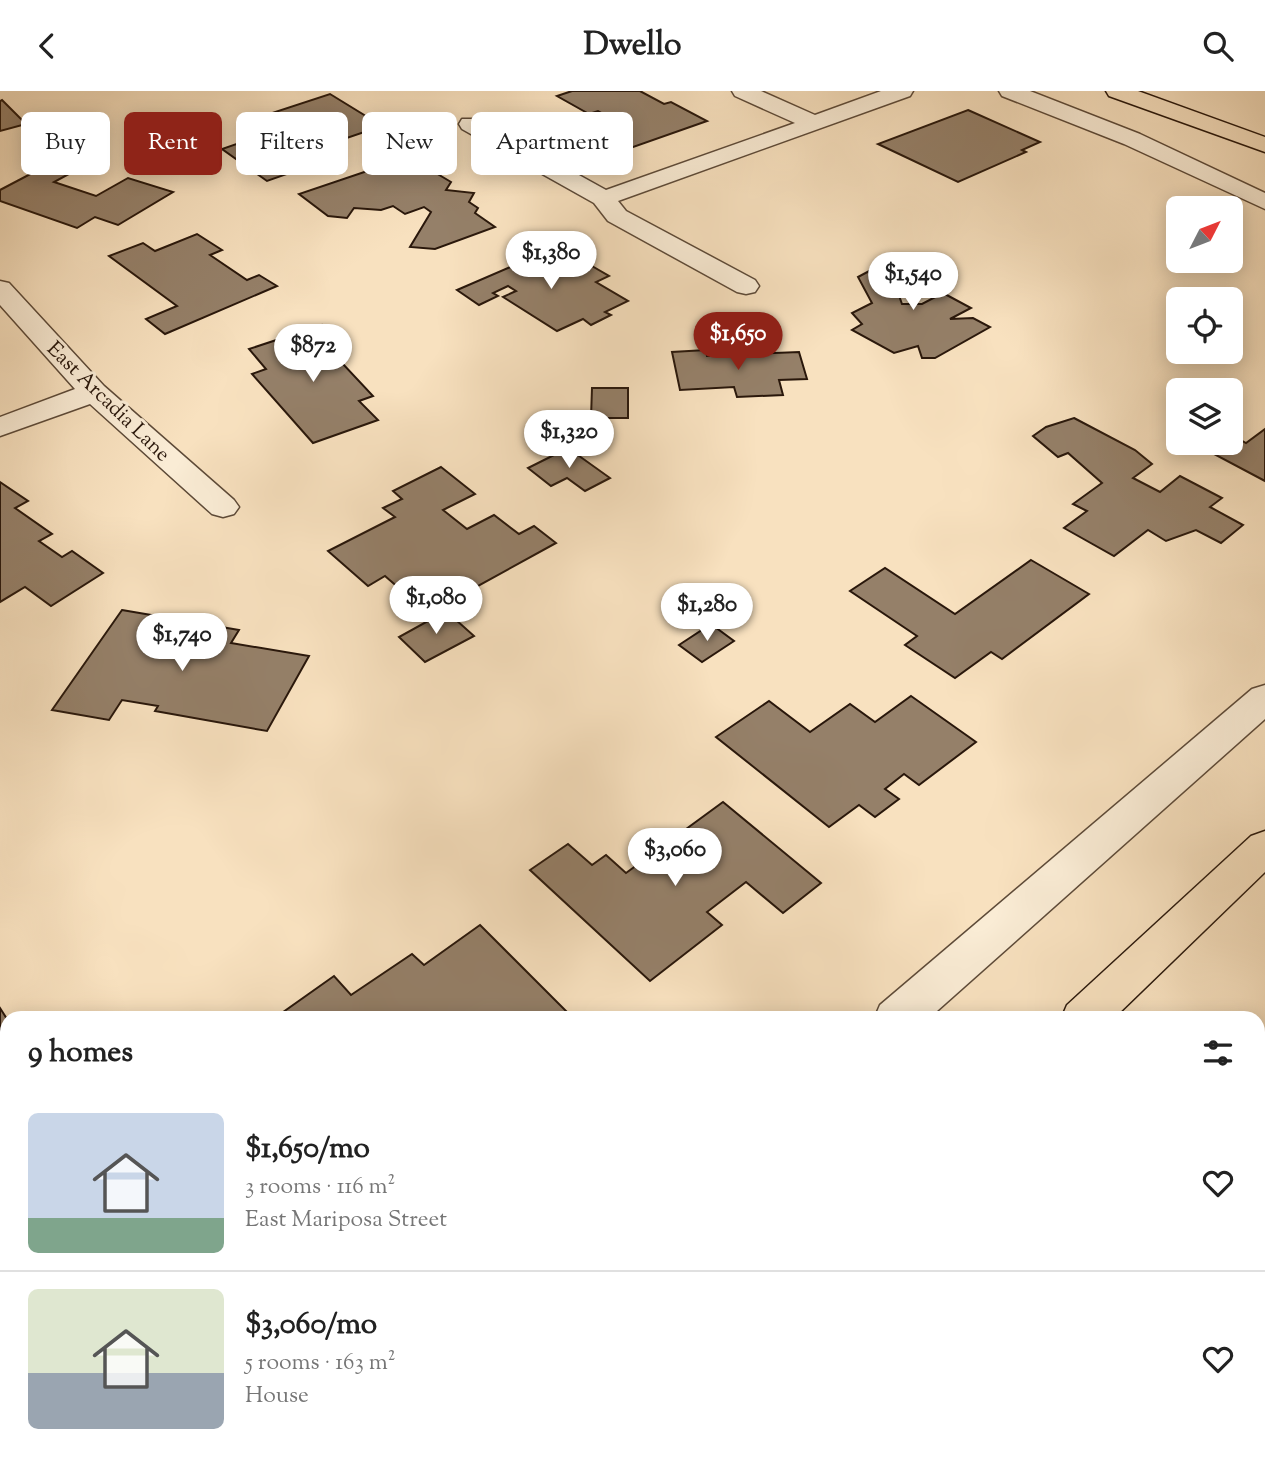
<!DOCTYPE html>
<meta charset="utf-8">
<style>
:root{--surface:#fff;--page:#f6f6f6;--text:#222;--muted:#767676;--line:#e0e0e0;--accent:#8f2418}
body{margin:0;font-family:"Sorts Mill Goudy",serif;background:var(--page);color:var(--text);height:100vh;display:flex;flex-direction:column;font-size:26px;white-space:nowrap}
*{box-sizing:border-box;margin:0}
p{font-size:23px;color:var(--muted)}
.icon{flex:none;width:38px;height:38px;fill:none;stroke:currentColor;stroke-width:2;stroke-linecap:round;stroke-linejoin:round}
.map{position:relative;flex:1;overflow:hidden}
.drawer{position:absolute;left:0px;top:920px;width:1265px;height:450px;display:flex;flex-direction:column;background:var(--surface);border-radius:21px 21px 0 0;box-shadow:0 4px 18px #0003}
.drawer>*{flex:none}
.hud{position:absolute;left:21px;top:21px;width:700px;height:63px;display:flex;gap:14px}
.needle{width:46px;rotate:48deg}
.fabs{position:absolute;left:1166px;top:105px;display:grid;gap:14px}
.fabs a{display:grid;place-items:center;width:77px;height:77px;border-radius:10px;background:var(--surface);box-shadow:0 4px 18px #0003;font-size:35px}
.price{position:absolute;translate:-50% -60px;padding:0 16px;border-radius:24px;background:#fff;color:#222;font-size:23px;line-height:46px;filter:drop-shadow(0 2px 4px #0008)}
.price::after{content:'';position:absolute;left:50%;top:42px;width:21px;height:16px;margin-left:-10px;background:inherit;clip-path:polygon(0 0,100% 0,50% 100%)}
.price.current{background:var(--accent);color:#fff}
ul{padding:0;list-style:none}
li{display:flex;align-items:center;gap:21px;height:175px;padding:0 28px}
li+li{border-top:2px solid var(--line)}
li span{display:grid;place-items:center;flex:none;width:196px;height:140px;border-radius:10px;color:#555}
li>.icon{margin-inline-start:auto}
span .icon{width:84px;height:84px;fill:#fffc;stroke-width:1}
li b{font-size:30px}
h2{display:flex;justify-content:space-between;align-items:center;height:84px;padding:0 28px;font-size:30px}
.chip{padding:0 24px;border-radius:10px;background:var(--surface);box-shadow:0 4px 18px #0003;font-size:24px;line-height:63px}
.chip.current{background:var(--accent);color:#fff}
header{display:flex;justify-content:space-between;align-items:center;height:91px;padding:0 28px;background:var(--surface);font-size:32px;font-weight:700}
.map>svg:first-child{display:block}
</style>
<header><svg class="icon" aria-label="back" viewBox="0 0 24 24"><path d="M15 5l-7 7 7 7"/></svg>Dwello<svg class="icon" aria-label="search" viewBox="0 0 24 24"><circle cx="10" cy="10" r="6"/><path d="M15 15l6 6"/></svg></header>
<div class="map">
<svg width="1265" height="1370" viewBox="0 0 1265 1370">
<rect width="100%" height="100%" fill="#f8e1bf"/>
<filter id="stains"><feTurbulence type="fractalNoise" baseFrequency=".00286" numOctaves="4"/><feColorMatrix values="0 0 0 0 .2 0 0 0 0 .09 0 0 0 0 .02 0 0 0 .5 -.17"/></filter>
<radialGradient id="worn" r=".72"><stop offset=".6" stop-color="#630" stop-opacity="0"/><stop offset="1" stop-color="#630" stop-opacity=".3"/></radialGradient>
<g fill="#958069" stroke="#29170b" stroke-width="2">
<polygon points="572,0 640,0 664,13 671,11 707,30 602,67 579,53 626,36 598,20 589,23 557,5"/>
<polygon points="330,3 382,35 326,54 341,64 267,90 222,58 277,39 269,35 281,31 269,23"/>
<polygon points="2,9 26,33 0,40 0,10"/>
<polygon points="968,19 1040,51 1022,59 1026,61 958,91 878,53"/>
<polygon points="400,69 406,74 424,75 451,91 446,99 474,102 469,111 478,117 475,122 495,136 435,158 410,156 431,121 424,116 405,123 393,115 381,119 354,117 347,127 328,125 299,103"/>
<polygon points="53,71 78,78 54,91 96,105 128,87 173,101 118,134 95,126 77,137 0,110 0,99"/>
<polygon points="197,143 222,159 210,164 247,189 259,184 277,195 165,243 146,228 177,215 109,165 143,152 155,160"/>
<polygon points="550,159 576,175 585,171 609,185 596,191 628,210 605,221 611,224 591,234 583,228 557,240 503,206 516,200 508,195 493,202 498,205 479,214 457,199"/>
<polygon points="935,170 947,181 950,188 936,195 896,196 902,213 922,213 943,202 971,217 950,228 973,227 990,236 935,267 922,267 918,255 894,262 852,239 862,233 852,222 872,212 858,186 873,178 904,171"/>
<polygon points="322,234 340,252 327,256 373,305 359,310 378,329 313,352 252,283 266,278 249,258"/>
<polygon points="706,259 707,265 799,261 807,288 779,289 783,304 737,306 734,296 680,299 672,261"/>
<polygon points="592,297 628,297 628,327 591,327"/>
<polygon points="1074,327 1135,359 1152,373 1133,387 1160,401 1180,385 1222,407 1210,416 1243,434 1221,452 1196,439 1166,450 1148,439 1114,465 1064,437 1087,420 1073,413 1102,392 1068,362 1058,366 1033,345 1046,336"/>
<polygon points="1265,338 1265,390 1195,353 1230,352 1230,343 1246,352"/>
<polygon points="568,357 610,387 585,400 567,387 551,395 528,377"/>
<polygon points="441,376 475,403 443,419 467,438 494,424 519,443 534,435 556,452 447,512 419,488 400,498 385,485 368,495 328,460 395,426 383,417 402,408 393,400"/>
<polygon points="0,391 28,410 15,417 52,443 39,450 62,466 72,460 103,482 51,515 25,496 0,511"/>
<polygon points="1031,469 1089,503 1002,568 991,561 955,587 905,554 917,545 850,500 885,477 955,523"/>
<polygon points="122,519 239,539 231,552 309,565 267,640 155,620 158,615 122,609 109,629 52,619"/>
<polygon points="446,520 474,545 425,571 399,546"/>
<polygon points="711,533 734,550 702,571 679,554"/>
<polygon points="911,605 976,651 919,694 904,683 885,698 899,708 875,726 859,714 829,736 716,646 769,610 810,641 850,613 875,631"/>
<polygon points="723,711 821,792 783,822 746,791 707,821 722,834 650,890 530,779 568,753 592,774 606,764 626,782"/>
<polygon points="480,834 574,928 282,928 279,924 334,885 351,904 412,863 424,874"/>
<polygon points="0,917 7,928 7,943 0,947"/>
<polygon points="1264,970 1265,971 1265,1186 1258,1181 1258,1041 1263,1035 1258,1032 1258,976"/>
<polygon points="7,974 7,1016 0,1020 0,979"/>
<polygon points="0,1021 7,1032 7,1128 0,1133"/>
<polygon points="7,1208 7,1288 0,1293 0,1213"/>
<polygon points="58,1363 224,1363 215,1370 61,1370"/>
<polygon points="856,1363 868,1363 874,1370 850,1370"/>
</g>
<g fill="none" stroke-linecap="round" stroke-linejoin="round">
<g stroke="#5d4a38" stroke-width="3">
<g id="minor">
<polygon points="732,0 761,0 815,24 881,0 913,0 910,5 618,110 626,120 755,189 759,195 755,201 746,203 737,201 608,130 594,112 462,38 459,33 462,28 478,28 606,99 795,32 735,5"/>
<polygon points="999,0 1030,0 1140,43 1265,102 1265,118 1124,53 1002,5"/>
<polygon points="0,190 9,192 104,295 234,409 239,416 234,423 223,426 212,423 90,313 0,345 0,326 75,298 0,214"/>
<polygon points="1265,594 1265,628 928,928 874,928 880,914 1252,598"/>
<polygon points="432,1363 487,1363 487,1370 431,1370"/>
<polygon points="1158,1363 1216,1363 1219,1370 1160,1370"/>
</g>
</g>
<g stroke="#29170b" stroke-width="3">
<g id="major">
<polygon points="1106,0 1138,0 1265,46 1265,61 1109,5"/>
<polygon points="1265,740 1265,781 1113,928 1061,928 1067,914 1251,745"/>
<polygon points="592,1363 651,1363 649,1370 589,1370"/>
</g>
</g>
<use href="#minor" fill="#faecd5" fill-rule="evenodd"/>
<use href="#major" fill="#f8e1bf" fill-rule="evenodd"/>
</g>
<g text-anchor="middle" stroke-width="6" stroke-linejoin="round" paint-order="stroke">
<g font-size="21" fill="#29170b" stroke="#faecd5">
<text transform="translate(109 310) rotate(44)" y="7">East Arcadia Lane</text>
</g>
</g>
<rect width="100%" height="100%" filter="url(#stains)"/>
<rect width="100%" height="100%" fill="url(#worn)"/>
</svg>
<div class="fabs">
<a><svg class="needle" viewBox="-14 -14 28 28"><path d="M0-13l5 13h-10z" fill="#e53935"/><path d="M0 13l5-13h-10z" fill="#767676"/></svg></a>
<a><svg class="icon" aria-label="locate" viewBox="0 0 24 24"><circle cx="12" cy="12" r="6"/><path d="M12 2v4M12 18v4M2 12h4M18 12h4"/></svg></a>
<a><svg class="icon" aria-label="layers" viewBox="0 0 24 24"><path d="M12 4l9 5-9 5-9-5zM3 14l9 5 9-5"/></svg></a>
</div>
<b class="price" style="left:551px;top:200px">$1,380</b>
<b class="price" style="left:913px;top:221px">$1,540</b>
<b class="price current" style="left:738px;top:281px">$1,650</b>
<b class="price" style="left:313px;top:293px">$872</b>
<b class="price" style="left:569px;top:379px">$1,320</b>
<b class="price" style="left:436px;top:545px">$1,080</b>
<b class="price" style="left:707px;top:552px">$1,280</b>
<b class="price" style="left:182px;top:582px">$1,740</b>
<b class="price" style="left:675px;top:797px">$3,060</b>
<div class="hud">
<a class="chip">Buy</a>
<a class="chip current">Rent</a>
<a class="chip">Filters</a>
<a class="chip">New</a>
<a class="chip">Apartment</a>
</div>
<section class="drawer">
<h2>9 homes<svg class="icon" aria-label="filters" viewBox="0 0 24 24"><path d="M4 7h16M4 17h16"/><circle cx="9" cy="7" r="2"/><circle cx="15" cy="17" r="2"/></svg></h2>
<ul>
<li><span style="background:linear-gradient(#c9d6e8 75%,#7fa58c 0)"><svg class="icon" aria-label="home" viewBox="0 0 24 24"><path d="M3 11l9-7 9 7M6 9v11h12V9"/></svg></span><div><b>$1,650/mo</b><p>3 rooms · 116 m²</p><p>East Mariposa Street</p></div><svg class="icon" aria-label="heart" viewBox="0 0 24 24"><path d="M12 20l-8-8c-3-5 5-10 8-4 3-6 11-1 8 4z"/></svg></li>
<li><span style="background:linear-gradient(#dfe7d0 60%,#9aa5b1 0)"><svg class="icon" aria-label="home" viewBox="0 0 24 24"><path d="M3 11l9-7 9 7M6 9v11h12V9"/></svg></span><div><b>$3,060/mo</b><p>5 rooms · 163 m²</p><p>House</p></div><svg class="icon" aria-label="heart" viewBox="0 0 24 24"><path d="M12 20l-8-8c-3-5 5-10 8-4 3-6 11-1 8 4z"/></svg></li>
</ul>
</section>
</div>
